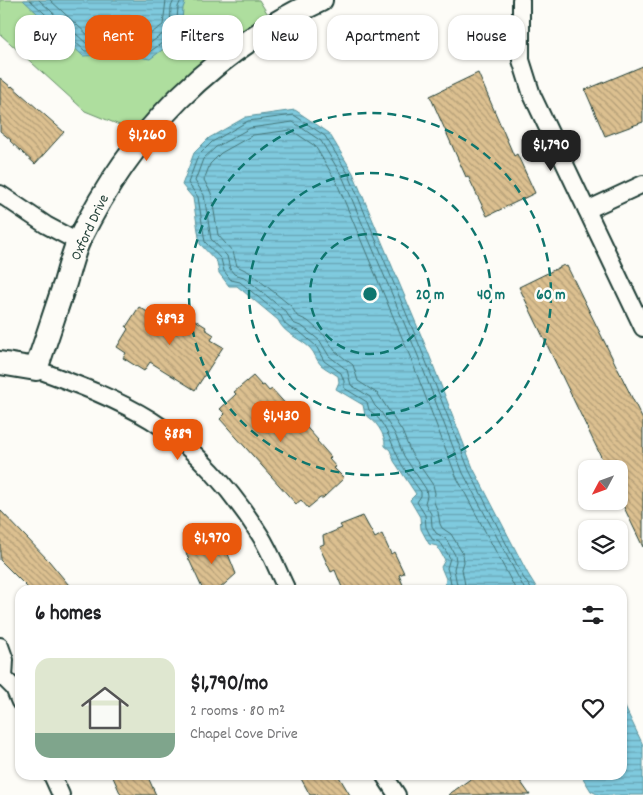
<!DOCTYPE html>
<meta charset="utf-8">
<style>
:root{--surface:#fff;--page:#f6f6f6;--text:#202124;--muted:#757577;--accent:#ea580c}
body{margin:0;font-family:Dekko,sans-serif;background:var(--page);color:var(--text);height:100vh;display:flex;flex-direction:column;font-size:19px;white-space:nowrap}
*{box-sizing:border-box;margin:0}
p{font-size:16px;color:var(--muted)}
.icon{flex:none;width:28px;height:28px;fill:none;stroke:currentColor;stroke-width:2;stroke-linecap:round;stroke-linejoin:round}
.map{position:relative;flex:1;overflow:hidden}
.panel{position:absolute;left:15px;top:585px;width:612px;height:195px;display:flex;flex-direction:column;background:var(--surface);border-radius:15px;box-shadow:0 1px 4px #0004}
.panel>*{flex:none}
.top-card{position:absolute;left:15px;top:15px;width:614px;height:45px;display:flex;gap:10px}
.needle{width:32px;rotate:229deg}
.buttons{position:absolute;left:578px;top:460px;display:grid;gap:10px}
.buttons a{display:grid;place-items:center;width:50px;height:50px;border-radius:10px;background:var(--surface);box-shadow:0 1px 4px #0004;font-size:25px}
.price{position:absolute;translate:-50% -42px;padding:0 11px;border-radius:10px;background:var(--accent);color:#fff;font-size:16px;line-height:32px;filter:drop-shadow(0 1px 2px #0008)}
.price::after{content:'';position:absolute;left:50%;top:30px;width:15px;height:11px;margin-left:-8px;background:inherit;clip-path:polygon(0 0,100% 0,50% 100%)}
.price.active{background:#222;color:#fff}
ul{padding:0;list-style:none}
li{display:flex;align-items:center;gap:15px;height:125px;padding:0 20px}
li span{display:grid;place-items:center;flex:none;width:140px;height:100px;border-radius:15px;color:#555}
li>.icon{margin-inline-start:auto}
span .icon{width:60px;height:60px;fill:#fffc;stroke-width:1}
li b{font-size:21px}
h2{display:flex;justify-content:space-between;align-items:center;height:60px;padding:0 20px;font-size:21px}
.tag{padding:0 18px;border-radius:15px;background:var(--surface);box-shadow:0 1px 4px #0004;font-size:18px;line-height:45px}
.tag.active{background:var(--accent);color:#fff}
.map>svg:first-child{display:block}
</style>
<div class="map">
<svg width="643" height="795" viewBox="0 0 643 795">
<defs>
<pattern id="water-rules" width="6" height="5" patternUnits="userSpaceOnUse" patternTransform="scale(1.25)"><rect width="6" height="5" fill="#7fcade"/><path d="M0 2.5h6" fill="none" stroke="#67a5b5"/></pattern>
<pattern id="building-back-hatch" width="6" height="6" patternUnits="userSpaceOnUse" patternTransform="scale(1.25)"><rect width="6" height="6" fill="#dcc090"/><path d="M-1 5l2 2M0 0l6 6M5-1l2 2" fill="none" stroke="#b29d76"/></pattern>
</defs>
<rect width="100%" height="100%" fill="#fdfcf7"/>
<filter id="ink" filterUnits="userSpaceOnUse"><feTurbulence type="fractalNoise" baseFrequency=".02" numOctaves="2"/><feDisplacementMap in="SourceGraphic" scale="10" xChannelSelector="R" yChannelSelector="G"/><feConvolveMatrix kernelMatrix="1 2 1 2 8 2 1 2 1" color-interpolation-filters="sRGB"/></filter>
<g filter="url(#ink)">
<polygon fill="#aede9e" stroke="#668e69" points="0,0 259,0 274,24 144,135 85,111 0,34"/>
<g fill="url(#water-rules)" stroke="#59929a">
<polygon points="23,0 186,0 183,8 181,36 150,59 123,54 83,56"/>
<path d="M 295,110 L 329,133 L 353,173 L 428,352 L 473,468 L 528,574 L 538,590 L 448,590 L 445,585 L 446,579 L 441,567 L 445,560 L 437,546 L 429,544 L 421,529 L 420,517 L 410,500 L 416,494 L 394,461 L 390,450 L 385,446 C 386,435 375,419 365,415 L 363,405 L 336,389 L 339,382 L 338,376 C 332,372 326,369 321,365 C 316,360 315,353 310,348 C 300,338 284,334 278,320 L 237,286 L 229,286 L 219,273 L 217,262 L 200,244 L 193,198 L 182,185 L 194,153 L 209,138 L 246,117 Z"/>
<polygon points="623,703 643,745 643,795 599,795 591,791 581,775 622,775"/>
</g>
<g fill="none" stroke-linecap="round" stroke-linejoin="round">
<g stroke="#457578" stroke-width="1">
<polyline points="30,0 85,51 122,49 148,53 176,33 178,7 181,0"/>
<polyline points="39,0 87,44 122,42 146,46 170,29 171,7 174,0"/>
<polyline points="50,0 90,37 122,35 144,38 163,25 166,0"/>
<path d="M 452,590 L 450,578 L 447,568 L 450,558 L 441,543 L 432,539 L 426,527 L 425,515 L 417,502 L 421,496 L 421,492 C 413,481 404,470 399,459 C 391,443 385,420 369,410 L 367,402 L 344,388 L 344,381 L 341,373 L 324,361 L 316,346 L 300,332 L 290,328 L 285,324 L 281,316 L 240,282 L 231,280 L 224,271 L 221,259 L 205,242 L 198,197 L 188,183 L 198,156 L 212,142 L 248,121 L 294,115 L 325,136 L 349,175 L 423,354 L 469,470 L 523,577 L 532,590"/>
<polyline points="458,590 454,569 456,561 455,555 446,539 436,533 432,526 431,514 425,503 427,496 426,489 404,456 395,434 381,412 375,406 370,397 351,385 347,370 329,356 320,341 303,327 293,323 286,312 244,277 234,274 230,269 227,256 211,239 204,195 195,181 203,159 216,147 250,128 293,122 321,141 343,178 418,356 463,473 525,590"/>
<polyline points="466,590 462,569 464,562 463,554 451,534 442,528 440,524 438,512 434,502 435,493 433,485 411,453 402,431 378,394 358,381 353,365 335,351 325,336 308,321 297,316 291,306 249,272 237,266 233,252 218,235 211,193 204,180 210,164 221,153 253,135 291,130 315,146 336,181 411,359 456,476 516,590"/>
</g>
</g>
<g fill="url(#building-back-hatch)" stroke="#1f3d34">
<polygon points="643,66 643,122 605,136 585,90"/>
<polygon points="478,73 514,156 517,154 535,193 487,216 468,176 466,177 430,96"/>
<polygon points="0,78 11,87 12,86 64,132 35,164 10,141 11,140 0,131"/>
<polygon points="564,265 565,267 567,266 643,420 643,547 619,497 619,469 607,469 519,287"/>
<polygon points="139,307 151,314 152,312 160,317 163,312 170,317 173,313 184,320 187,315 206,327 205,329 214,335 211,340 223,347 195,390 150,362 144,371 123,358 126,353 117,347 128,329 126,327"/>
<polygon points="253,376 262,386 264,385 269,391 272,389 318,440 317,441 331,457 329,459 336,467 334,468 344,478 323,498 320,498 308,508 301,500 296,504 220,419 225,414 220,409 236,394 234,392"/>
<polygon points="0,510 49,561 73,590 30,590 0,560"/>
<polygon points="363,516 375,538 382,534 391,554 394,552 404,573 399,575 403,585 394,590 343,590 335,570 331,572 319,546 324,544 323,536 342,528 340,525"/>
<polygon points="219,538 227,554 228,554 236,574 218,590 203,590 186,553"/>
<polygon points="112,775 147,775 156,795 121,795"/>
<polygon points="299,775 338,775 350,795 310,795"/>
<polygon points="476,775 516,775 530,795 448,795"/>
</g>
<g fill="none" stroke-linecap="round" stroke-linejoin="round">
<g stroke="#1f3d34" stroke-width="20">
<g id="street">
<polyline points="521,0 521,60 532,95 643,328"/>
<polyline points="0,194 46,225 78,242"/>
<polyline points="587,210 643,184"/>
<path d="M 36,369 C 76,384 115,398 151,420 C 195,447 233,492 260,535 C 271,552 278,572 287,590"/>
<polyline points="0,646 5,660 4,678 14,688 20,702"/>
<polyline points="52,775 61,795"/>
<polyline points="384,775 397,795"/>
</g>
</g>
<g stroke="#1f3d34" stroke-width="26">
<path id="secondary" d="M 0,363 L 36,369 C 46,341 55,312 65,283 C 69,269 73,253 79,240 C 131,133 212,50 321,0"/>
</g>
<use href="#street" stroke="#fdfcf7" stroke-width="16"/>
<use href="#secondary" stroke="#fdfcf7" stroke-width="22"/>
</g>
</g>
<g fill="none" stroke="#0f766e" stroke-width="2.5" stroke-dasharray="9 6">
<circle cx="370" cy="294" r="60"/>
<circle cx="370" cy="294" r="121"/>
<circle cx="370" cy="294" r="181"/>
</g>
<g text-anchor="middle" stroke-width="5" stroke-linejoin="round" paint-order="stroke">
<g font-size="15" fill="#1f3d34" stroke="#fdfcf7">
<text transform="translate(89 227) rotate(-65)" y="5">Oxford Drive</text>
</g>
</g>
<circle cx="370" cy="294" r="8" fill="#0f766e" stroke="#fdfcf7" stroke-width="2.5"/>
<g font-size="15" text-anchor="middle" font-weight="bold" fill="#0f766e" stroke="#fdfcf7" stroke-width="5" stroke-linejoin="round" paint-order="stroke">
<text x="430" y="299">20 m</text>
<text x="491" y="299">40 m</text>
<text x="551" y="299">60 m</text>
</g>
</svg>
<div class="buttons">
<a><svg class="needle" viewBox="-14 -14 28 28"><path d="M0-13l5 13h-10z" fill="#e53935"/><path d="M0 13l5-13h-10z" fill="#757577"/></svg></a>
<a><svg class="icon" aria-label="layers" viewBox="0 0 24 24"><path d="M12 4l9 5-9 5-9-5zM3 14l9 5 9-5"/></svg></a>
</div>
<b class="price" style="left:147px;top:162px">$1,260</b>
<b class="price active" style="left:551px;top:172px">$1,790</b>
<b class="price" style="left:170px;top:346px">$893</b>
<b class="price" style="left:281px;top:443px">$1,430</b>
<b class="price" style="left:178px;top:461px">$889</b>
<b class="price" style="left:212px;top:565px">$1,970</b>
<div class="top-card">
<a class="tag">Buy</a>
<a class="tag active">Rent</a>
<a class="tag">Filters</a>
<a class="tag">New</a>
<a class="tag">Apartment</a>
<a class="tag">House</a>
</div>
<section class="panel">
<h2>6 homes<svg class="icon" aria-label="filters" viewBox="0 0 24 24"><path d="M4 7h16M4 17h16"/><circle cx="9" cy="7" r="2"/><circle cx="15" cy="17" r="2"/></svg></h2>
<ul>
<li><span style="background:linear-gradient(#dfe7d0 75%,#7fa58c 0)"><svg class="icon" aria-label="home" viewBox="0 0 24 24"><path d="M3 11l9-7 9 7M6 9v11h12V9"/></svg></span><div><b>$1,790/mo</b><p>2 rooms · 80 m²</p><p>Chapel Cove Drive</p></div><svg class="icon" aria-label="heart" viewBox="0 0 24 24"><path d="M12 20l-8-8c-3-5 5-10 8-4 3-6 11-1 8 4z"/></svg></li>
</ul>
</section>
</div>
